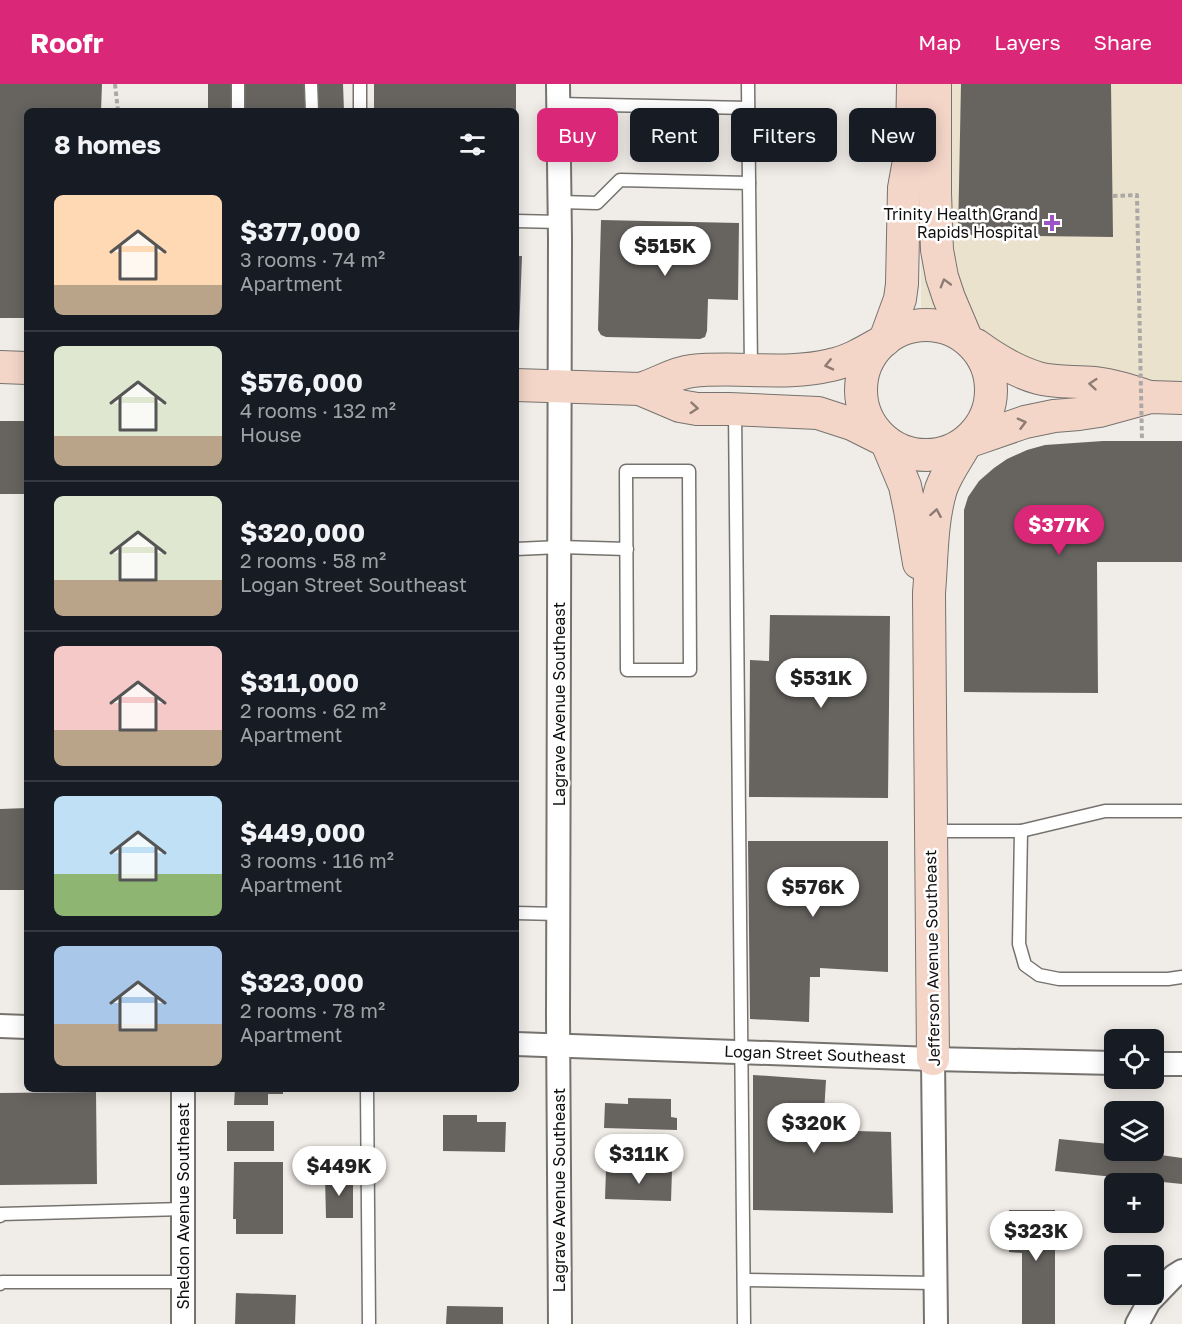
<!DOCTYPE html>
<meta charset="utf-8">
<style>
:root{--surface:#171b24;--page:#242831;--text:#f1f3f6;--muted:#9ea1a6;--line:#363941;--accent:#db2777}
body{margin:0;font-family:"Golos Text",sans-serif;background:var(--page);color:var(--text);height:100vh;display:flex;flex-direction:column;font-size:22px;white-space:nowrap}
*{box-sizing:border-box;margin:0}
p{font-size:20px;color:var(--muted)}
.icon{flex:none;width:33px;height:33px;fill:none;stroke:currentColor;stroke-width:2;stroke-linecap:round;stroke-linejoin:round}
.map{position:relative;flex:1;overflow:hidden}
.details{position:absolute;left:24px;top:24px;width:495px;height:984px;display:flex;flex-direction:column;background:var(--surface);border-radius:9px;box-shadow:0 3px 15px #0003}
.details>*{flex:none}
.banner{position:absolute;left:537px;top:24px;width:555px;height:54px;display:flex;gap:12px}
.controls{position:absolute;left:1104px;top:945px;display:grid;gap:12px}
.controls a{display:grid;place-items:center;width:60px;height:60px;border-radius:9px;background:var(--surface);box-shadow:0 3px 15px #0003;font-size:30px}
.price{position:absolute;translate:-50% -51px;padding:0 14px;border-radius:21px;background:#fff;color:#222;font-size:20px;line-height:39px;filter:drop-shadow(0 2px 3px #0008)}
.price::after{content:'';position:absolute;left:50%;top:36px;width:18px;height:14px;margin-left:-9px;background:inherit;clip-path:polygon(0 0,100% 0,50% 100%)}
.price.on{background:var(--accent);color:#fff}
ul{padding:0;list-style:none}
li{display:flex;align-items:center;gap:18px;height:150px;padding:0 30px}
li+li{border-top:2px solid var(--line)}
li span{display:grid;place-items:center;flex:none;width:168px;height:120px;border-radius:9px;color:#555}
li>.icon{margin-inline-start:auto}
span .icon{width:72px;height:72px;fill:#fffc;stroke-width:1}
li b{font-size:26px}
h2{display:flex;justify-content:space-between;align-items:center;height:72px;padding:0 30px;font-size:26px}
.chip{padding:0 21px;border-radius:9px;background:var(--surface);box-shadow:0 3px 15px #0003;font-size:21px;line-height:54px}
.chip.on{background:var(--accent);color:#fff}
header{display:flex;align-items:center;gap:36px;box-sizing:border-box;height:84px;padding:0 30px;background:var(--accent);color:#fff}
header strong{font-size:28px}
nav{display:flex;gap:33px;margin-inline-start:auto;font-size:21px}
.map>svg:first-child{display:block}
</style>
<header>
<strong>Roofr</strong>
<nav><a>Map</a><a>Layers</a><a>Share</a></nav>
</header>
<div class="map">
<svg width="1182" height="1240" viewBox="0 0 1182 1240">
<rect width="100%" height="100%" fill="#f0ece7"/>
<polygon fill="#ebe2cd" points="920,0 1182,0 1182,315 1150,313 921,241 921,30"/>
<g fill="#676460">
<polygon points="0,0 102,0 101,27 27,27 27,234 0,234"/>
<polygon points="208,0 343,0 344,27 208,27"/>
<rect x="374" y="0" width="142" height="27"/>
<polygon points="961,0 1111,0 1113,153 958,151"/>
<polygon points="601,136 739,139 738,216 708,215 707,247 705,253 700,255 606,253 601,251 598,246"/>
<polygon points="516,172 522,172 519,249 516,249"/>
<rect x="0" y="337" width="27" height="73"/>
<polygon points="1103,357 1182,357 1182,478 1097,478 1098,609 964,608 964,426 968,413 979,397 994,384 1007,375 1027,366 1045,361"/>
<polygon points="770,531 890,532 888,714 749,713 750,576 769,577"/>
<polygon points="27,724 27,806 0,806 0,725"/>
<polygon points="748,757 888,757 888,888 820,884 820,893 810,893 809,938 750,935"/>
<polygon points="753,991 826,996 823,1046 891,1048 893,1129 753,1126"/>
<polygon points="235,1005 283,1005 283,1010 268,1010 268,1021 234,1021"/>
<polygon points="96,1008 97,1100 0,1101 0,1009"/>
<polygon points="628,1014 671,1015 671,1033 677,1034 677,1046 604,1044 605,1019 628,1020"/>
<polygon points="443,1031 477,1031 477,1038 506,1038 505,1068 443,1067"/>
<rect x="227" y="1037" width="47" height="30"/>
<polygon points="1111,1043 1114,1044 1114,1066 1154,1066 1154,1062 1162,1063 1161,1071 1182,1074 1182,1100 1055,1087 1059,1055 1109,1060"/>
<polygon points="234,1078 283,1078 283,1150 236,1150 236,1135 233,1135"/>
<polygon points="606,1085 672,1086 671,1117 605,1115"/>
<polygon points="353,1091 353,1134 326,1134 325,1092"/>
<polygon points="1009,1126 1055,1126 1055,1240 1022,1240 1022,1169 1009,1168"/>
<polygon points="236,1209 296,1211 295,1240 235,1240"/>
<polygon points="447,1222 503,1223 503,1240 446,1240"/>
</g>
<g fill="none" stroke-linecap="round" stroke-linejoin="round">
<g stroke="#76736f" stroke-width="15">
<g id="lane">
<polyline points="238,0 238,27"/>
<polyline points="311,0 312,27"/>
<polyline points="360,0 360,27"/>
<polyline points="748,0 749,99"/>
<polyline points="558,20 748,24"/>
<polyline points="560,118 597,119 620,96 749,99 751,286"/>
<polyline points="516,137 560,138"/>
<polyline points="735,326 744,1240"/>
<polygon points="626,387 689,387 690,586 627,586"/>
<polyline points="516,465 560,463 627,465"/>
<polyline points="931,747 1021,747 1105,727 1182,727"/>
<polyline points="1021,747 1019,860 1025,881 1039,891 1059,895 1168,895 1182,893"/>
<polyline points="516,829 558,830"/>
<polyline points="367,1005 369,1240"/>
<polyline points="0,1132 1,1130 183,1125"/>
<polyline points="744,1196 935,1199"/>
<polyline points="0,1200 2,1198 183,1198"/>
</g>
</g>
<g stroke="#76736f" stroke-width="26">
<g id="street">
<polyline points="558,0 560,155 558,932 560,1240"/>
<polyline points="0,942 27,943"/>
<polyline points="516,960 933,975 1114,979"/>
<polyline points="933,975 936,1240"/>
<polyline points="1154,980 1182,980"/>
<polyline points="183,1005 183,1240"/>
<polyline points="1137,1240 1149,1218 1174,1192 1182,1187"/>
</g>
</g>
<g stroke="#76736f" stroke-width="34">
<g id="secondary">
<polyline points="935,0 935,109 937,166 942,193 949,214 966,254"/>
<circle cx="926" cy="306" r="65"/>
<polyline points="885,256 900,215 902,200 904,104 912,60 913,0"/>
<path d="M 976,261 C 995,275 1014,287 1038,294 C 1056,299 1075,297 1094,299 C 1113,301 1131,307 1149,313"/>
<polyline points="0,283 27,284"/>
<polyline points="516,301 640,305 680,322 697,325 729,325 818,329 852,340 882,355"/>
<path d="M 640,305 C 658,300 673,289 692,287 C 738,282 786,292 831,281 C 850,277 866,267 882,258"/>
<polyline points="967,358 1025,338 1054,332 1079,330 1099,327 1150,313 1182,314"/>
<polyline points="887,359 905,402 910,426 919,479"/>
<path d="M 933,975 L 929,509 C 932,474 931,438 941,405 C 947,388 958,374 966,359"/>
</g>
</g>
<g stroke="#aca8a5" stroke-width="4" stroke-dasharray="4.5 3" stroke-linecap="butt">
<polyline points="115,0 118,27"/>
<polyline points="516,661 518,660"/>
<polyline points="516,735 518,735"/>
</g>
<use href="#lane" stroke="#fff" stroke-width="12"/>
<use href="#street" stroke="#fff" stroke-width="22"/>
<use href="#secondary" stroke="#f4d6c8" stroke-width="32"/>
<polyline stroke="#aca8a5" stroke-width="4" stroke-dasharray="4.5 3" stroke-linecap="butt" points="1113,112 1137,111 1142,357"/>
</g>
<defs><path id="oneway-chevron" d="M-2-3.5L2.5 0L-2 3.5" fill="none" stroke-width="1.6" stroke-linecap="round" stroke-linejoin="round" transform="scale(1.5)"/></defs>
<g stroke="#8e7c74">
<use href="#oneway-chevron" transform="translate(945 199) rotate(-106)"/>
<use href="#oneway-chevron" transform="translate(829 281) rotate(167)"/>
<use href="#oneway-chevron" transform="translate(1093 300) rotate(-175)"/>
<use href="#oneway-chevron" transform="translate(694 324) rotate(5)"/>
<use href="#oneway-chevron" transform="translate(1022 339) rotate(-15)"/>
<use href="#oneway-chevron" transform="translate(936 429) rotate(-80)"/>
</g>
<path fill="#9d54c7" stroke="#fff" stroke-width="2" d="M1049 130h6v6h6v6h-6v6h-6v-6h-6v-6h6z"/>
<g text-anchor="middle" stroke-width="5" stroke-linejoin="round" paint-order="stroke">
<g font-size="16" fill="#110f0e" stroke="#fff" text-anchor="end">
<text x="1038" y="136">Trinity Health Grand<tspan x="1038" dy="18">Rapids Hospital</tspan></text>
</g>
<g font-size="16" fill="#110f0e" stroke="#fff">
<text transform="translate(559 620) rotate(-90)" y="6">Lagrave Avenue Southeast</text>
<text transform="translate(932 874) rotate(-91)" y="6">Jefferson Avenue Southeast</text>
<text transform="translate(815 970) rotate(2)" y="6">Logan Street Southeast</text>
<text transform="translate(559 1106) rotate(-90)" y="6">Lagrave Avenue Southeast</text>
<text transform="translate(183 1122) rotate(-90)" y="6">Sheldon Avenue Southeast</text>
</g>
</g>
</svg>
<div class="controls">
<a><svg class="icon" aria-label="locate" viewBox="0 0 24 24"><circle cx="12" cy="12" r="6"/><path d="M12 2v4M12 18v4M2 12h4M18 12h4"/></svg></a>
<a><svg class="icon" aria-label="layers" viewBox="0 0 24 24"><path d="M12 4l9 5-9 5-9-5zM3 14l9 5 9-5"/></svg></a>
<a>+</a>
<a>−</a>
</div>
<b class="price" style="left:665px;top:193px">$515K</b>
<b class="price on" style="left:1059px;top:472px">$377K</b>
<b class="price" style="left:821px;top:625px">$531K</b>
<b class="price" style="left:813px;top:834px">$576K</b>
<b class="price" style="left:814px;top:1070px">$320K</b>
<b class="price" style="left:639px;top:1101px">$311K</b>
<b class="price" style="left:339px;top:1113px">$449K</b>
<b class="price" style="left:1036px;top:1178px">$323K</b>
<div class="banner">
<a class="chip on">Buy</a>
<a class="chip">Rent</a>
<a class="chip">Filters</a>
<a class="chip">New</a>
</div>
<section class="details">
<h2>8 homes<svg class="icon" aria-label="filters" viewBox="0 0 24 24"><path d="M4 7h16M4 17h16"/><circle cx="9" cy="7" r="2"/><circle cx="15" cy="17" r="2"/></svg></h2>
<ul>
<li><span style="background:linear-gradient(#ffd9b3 75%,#b9a48a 0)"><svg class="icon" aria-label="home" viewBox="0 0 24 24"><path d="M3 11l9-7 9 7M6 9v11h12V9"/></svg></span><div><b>$377,000</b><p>3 rooms · 74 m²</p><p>Apartment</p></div></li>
<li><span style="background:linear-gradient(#dfe7d0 75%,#b9a48a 0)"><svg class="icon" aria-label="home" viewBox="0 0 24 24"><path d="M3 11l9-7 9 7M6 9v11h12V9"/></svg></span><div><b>$576,000</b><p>4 rooms · 132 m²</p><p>House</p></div></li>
<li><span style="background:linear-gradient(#dfe7d0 70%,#b9a48a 0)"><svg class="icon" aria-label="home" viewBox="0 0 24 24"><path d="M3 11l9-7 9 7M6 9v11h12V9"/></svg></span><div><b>$320,000</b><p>2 rooms · 58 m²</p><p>Logan Street Southeast</p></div></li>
<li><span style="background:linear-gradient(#f6c9c9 70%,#b9a48a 0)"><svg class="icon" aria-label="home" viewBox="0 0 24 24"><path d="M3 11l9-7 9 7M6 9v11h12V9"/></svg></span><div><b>$311,000</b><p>2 rooms · 62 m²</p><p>Apartment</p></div></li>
<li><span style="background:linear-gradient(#bfe0f5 65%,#8fb573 0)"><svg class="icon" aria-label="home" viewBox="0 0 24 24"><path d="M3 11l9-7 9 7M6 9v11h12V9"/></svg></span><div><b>$449,000</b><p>3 rooms · 116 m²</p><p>Apartment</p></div></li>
<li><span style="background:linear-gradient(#a9c7e8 65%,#b9a48a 0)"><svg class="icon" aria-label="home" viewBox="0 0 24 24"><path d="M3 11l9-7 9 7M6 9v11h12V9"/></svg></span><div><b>$323,000</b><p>2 rooms · 78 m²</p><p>Apartment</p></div></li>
</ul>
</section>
</div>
